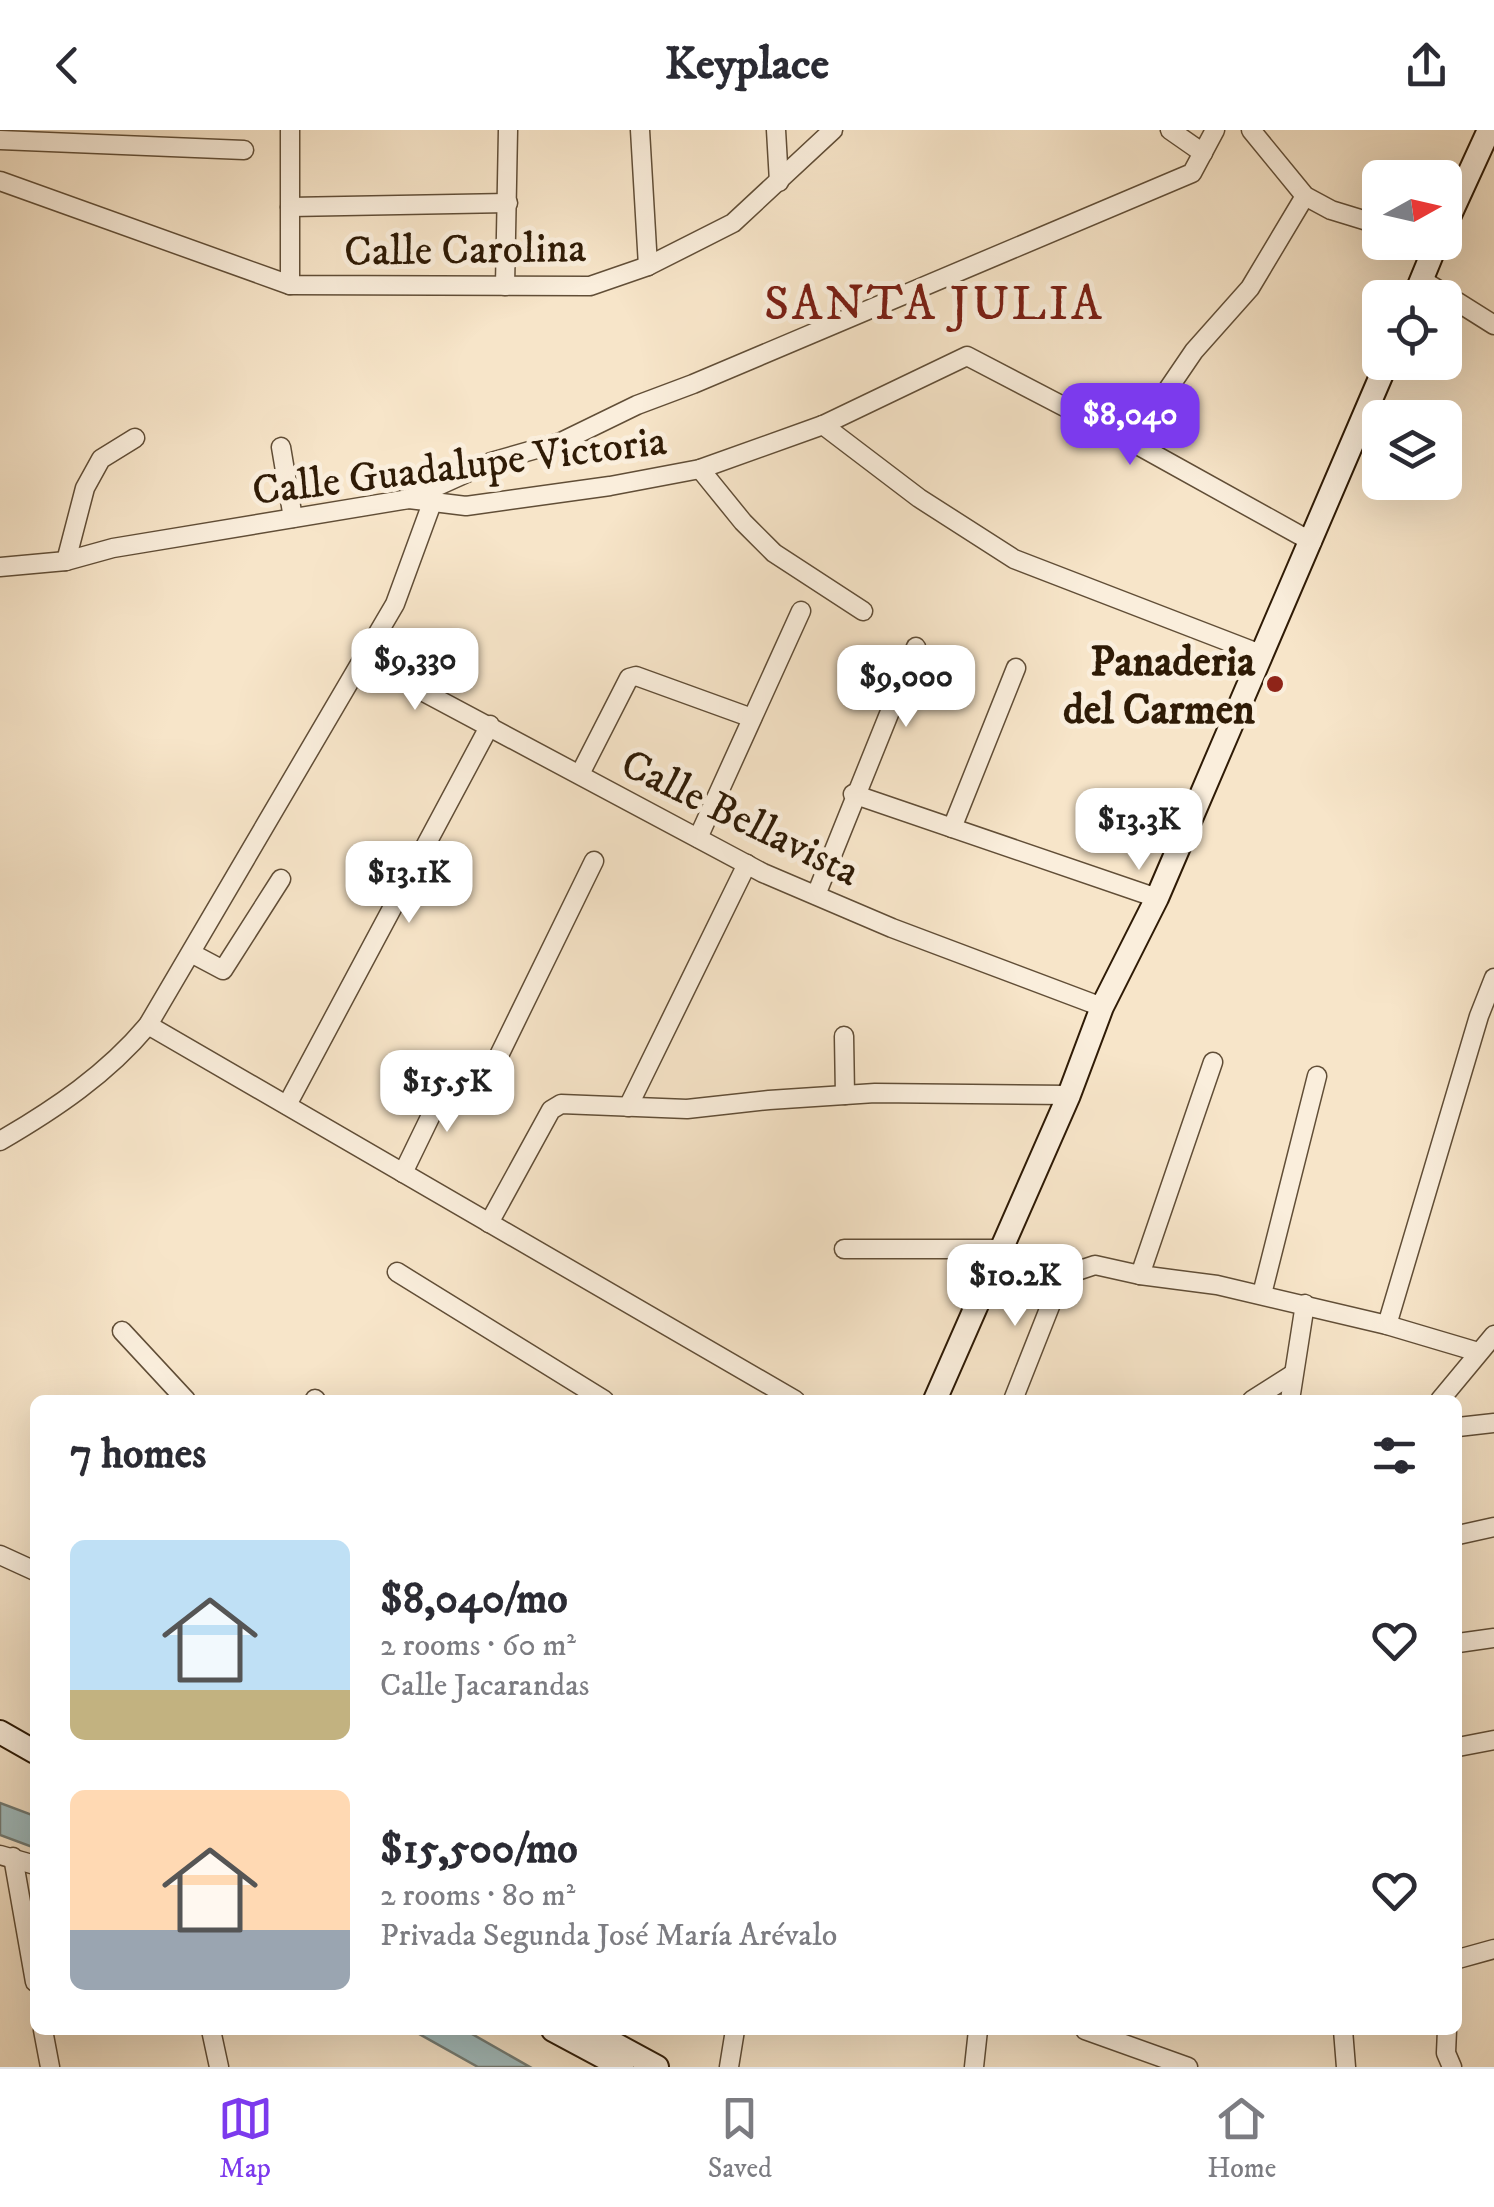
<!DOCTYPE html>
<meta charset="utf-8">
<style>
:root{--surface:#fff;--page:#f2f2f3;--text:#2b2b33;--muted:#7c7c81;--line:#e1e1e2;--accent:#7c3aed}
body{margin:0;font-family:"IM FELL DW Pica",serif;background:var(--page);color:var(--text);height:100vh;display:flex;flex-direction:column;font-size:38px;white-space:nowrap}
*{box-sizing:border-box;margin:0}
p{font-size:32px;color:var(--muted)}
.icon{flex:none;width:55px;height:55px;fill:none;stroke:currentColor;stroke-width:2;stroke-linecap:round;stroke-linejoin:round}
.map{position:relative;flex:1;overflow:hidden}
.panel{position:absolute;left:30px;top:1265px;width:1432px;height:640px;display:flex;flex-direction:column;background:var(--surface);border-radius:15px;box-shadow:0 10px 40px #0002}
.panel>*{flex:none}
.needle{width:65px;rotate:82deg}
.buttons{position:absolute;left:1362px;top:30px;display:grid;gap:20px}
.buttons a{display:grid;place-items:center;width:100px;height:100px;border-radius:15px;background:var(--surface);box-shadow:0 10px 40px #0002;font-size:50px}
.price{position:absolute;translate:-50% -85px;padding:0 22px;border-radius:20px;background:#fff;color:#222;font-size:32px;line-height:65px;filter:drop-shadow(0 2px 5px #0008)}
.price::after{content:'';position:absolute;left:50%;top:60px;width:30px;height:22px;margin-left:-15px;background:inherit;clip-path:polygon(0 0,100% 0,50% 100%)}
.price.on{background:var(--accent);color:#fff}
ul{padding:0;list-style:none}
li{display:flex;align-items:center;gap:30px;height:250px;padding:0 40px}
li span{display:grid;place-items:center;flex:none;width:280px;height:200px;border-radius:15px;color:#555}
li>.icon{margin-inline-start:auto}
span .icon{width:120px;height:120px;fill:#fffc;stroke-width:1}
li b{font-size:42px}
h2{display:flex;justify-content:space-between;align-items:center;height:120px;padding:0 40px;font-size:42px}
header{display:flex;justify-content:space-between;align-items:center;height:130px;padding:0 40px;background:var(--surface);font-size:45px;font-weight:700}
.tabs{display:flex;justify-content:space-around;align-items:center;height:140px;border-top:2px solid var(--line);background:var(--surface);font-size:28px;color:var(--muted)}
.tabs a{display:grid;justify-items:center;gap:5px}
.tabs .on{color:var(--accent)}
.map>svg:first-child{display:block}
</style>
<header><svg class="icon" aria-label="back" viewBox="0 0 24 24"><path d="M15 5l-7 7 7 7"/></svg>Keyplace<svg class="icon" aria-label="share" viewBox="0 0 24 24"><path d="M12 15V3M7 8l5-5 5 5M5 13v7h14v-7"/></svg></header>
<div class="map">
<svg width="1494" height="1937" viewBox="0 0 1494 1937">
<rect width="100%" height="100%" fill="#f7e5c9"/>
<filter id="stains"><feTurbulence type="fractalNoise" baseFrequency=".002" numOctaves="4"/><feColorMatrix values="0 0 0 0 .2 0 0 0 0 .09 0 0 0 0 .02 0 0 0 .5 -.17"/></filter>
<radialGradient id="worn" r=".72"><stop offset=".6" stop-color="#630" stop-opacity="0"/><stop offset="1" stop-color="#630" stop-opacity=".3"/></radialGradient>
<g fill="#a1bdbf" stroke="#737c75" stroke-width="2.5">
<polygon points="0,1673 35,1686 35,1718 0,1705"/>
<polygon points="412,1900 465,1900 530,1937 478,1937"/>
</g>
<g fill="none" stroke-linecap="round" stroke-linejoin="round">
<g stroke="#614e37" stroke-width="21">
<g id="street">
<polyline points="290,0 290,155"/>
<polyline points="640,0 648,136"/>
<polyline points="776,0 779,52"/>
<polyline points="1170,0 1203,23"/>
<polyline points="1251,0 1305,66 1331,80 1380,95"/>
<polyline points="0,10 244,20"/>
<polyline points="0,51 290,155 590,156 648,136 733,93 833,0"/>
<polyline points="290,77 508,73"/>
<polyline points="1421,149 1494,195"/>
<polyline points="505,156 508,0"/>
<polyline points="823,295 919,368 1014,429 1263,525"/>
<polyline points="1132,312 1194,221 1250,158 1305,66"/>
<polyline points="281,317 293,388"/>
<polyline points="700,339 743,392 774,423 863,481"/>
<polyline points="409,369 491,332 561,312 637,275 693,254 1192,43 1215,0"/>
<polyline points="66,431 85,358 101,329 135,308"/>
<polyline points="0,437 66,431 113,418 409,369 466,376 610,356 700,339 823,295 967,226 1132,312 1312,412"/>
<polyline points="362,529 763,743 892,798 1102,877"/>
<polyline points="580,644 629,548 636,546 752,588"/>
<polyline points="853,664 1157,768"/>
<polyline points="952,698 1016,538"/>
<polyline points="698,708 801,481"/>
<polyline points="816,765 916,517"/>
<polyline points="191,823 223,840 281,749"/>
<polyline points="148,895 795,1270"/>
<polyline points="844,906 845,965"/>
<polyline points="287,975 490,595"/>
<polyline points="628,977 747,734"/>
<path d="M 0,1011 C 55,979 107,944 148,895 L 395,474 L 432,373"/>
<polyline points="403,1043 451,944 476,955 486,952 594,731"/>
<polyline points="489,1093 551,980 561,974 687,979 769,970 875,963 1069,965"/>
<polyline points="844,1119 999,1119"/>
<polyline points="397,1142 604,1270"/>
<polyline points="1140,1145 1213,932"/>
<polyline points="1262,1164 1317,946"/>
<polyline points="1387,1195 1479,886 1494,848"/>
<polyline points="122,1201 186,1270"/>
<polyline points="315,1269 316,1270"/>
<polyline points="1013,1270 1062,1146 1095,1135 1140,1145 1217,1155 1387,1195 1478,1222"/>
<polyline points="1252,1270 1293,1244"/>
<polyline points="1290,1270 1305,1174"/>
<polyline points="1440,1270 1494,1205"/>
<polyline points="1458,1297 1494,1293"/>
<polyline points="1458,1405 1494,1397"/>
<polyline points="0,1425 35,1441"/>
<polyline points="1458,1513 1494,1508"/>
<polyline points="1458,1617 1494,1610"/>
<polyline points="0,1725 35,1735"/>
<polyline points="13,1727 35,1852"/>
<polyline points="1458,1829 1494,1819"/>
<polyline points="43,1900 50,1937"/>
<polyline points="211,1900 219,1937"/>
<polyline points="1085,1900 1188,1937"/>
<polyline points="1343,1900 1346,1937"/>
<polyline points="1447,1900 1446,1923 1452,1937"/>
<polyline points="729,1937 735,1900"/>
<polyline points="974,1937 978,1900"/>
</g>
</g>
<g stroke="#2f1b06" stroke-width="26">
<g id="secondary">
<polyline points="1445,96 1489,0"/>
<polyline points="1414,168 1437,112"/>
<polyline points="935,1270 1069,965 1102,877 1157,768 1387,232"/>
<polyline points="0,1602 35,1622"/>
<polyline points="553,1900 622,1937"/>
<polyline points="589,1900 657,1937"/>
</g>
</g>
<use href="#street" stroke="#faeedc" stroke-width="18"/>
<use href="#secondary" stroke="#faeedc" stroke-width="22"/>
</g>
<circle fill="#8f2418" stroke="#faeedc" stroke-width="4" cx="1275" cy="554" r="10"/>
<g text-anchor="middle" stroke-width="10" stroke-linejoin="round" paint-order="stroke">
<g font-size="42" fill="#2f1b06" stroke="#faeedc">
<text transform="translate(465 118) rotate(-1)" y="15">Calle Carolina</text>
<text transform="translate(459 334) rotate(-7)" y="15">Calle Guadalupe Victoria</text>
<text transform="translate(741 686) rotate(26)" y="15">Calle Bellavista</text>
</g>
<g font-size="42" font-weight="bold" fill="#2f1b06" stroke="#faeedc" text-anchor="end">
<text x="1255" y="545">Panaderia<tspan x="1255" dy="48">del Carmen</tspan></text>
</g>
<g font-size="48" letter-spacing="2.5" fill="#7a1f14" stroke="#faeedc">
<text x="934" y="189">SANTA JULIA</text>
</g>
</g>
<rect width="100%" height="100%" filter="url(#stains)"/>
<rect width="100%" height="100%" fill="url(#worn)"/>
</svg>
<div class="buttons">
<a><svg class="needle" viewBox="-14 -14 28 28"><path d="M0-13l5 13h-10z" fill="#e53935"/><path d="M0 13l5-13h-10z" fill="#7c7c81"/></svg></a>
<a><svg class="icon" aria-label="locate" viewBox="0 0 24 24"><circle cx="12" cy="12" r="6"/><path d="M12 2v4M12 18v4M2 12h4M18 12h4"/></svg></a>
<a><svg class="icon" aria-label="layers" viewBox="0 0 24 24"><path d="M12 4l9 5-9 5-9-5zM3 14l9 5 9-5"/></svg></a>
</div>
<b class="price on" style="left:1130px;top:338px">$8,040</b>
<b class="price" style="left:415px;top:583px">$9,330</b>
<b class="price" style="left:906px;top:600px">$9,000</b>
<b class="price" style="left:1139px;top:743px">$13.3K</b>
<b class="price" style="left:409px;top:796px">$13.1K</b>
<b class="price" style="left:447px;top:1005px">$15.5K</b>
<b class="price" style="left:1015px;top:1199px">$10.2K</b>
<section class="panel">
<h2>7 homes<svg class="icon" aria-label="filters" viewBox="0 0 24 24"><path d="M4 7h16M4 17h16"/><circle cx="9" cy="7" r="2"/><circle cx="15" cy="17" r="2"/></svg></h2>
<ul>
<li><span style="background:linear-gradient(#bfe0f5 75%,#c2b280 0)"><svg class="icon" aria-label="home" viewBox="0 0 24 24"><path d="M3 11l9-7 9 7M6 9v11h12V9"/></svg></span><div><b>$8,040/mo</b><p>2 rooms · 60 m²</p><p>Calle Jacarandas</p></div><svg class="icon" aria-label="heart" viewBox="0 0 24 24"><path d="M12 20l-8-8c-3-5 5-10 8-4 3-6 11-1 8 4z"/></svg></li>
<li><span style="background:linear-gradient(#ffd9b3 70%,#9aa5b1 0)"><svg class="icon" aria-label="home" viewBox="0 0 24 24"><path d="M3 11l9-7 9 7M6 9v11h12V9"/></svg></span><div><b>$15,500/mo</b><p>2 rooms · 80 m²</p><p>Privada Segunda José María Arévalo</p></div><svg class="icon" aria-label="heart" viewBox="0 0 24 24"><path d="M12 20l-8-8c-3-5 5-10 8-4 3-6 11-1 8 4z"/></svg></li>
</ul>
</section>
</div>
<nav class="tabs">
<a class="on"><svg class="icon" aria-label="map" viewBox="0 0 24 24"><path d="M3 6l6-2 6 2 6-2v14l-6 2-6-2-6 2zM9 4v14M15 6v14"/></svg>Map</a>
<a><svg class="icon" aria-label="saved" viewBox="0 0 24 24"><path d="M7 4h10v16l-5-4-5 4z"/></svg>Saved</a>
<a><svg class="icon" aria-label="home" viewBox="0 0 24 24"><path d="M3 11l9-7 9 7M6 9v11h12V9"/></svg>Home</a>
</nav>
